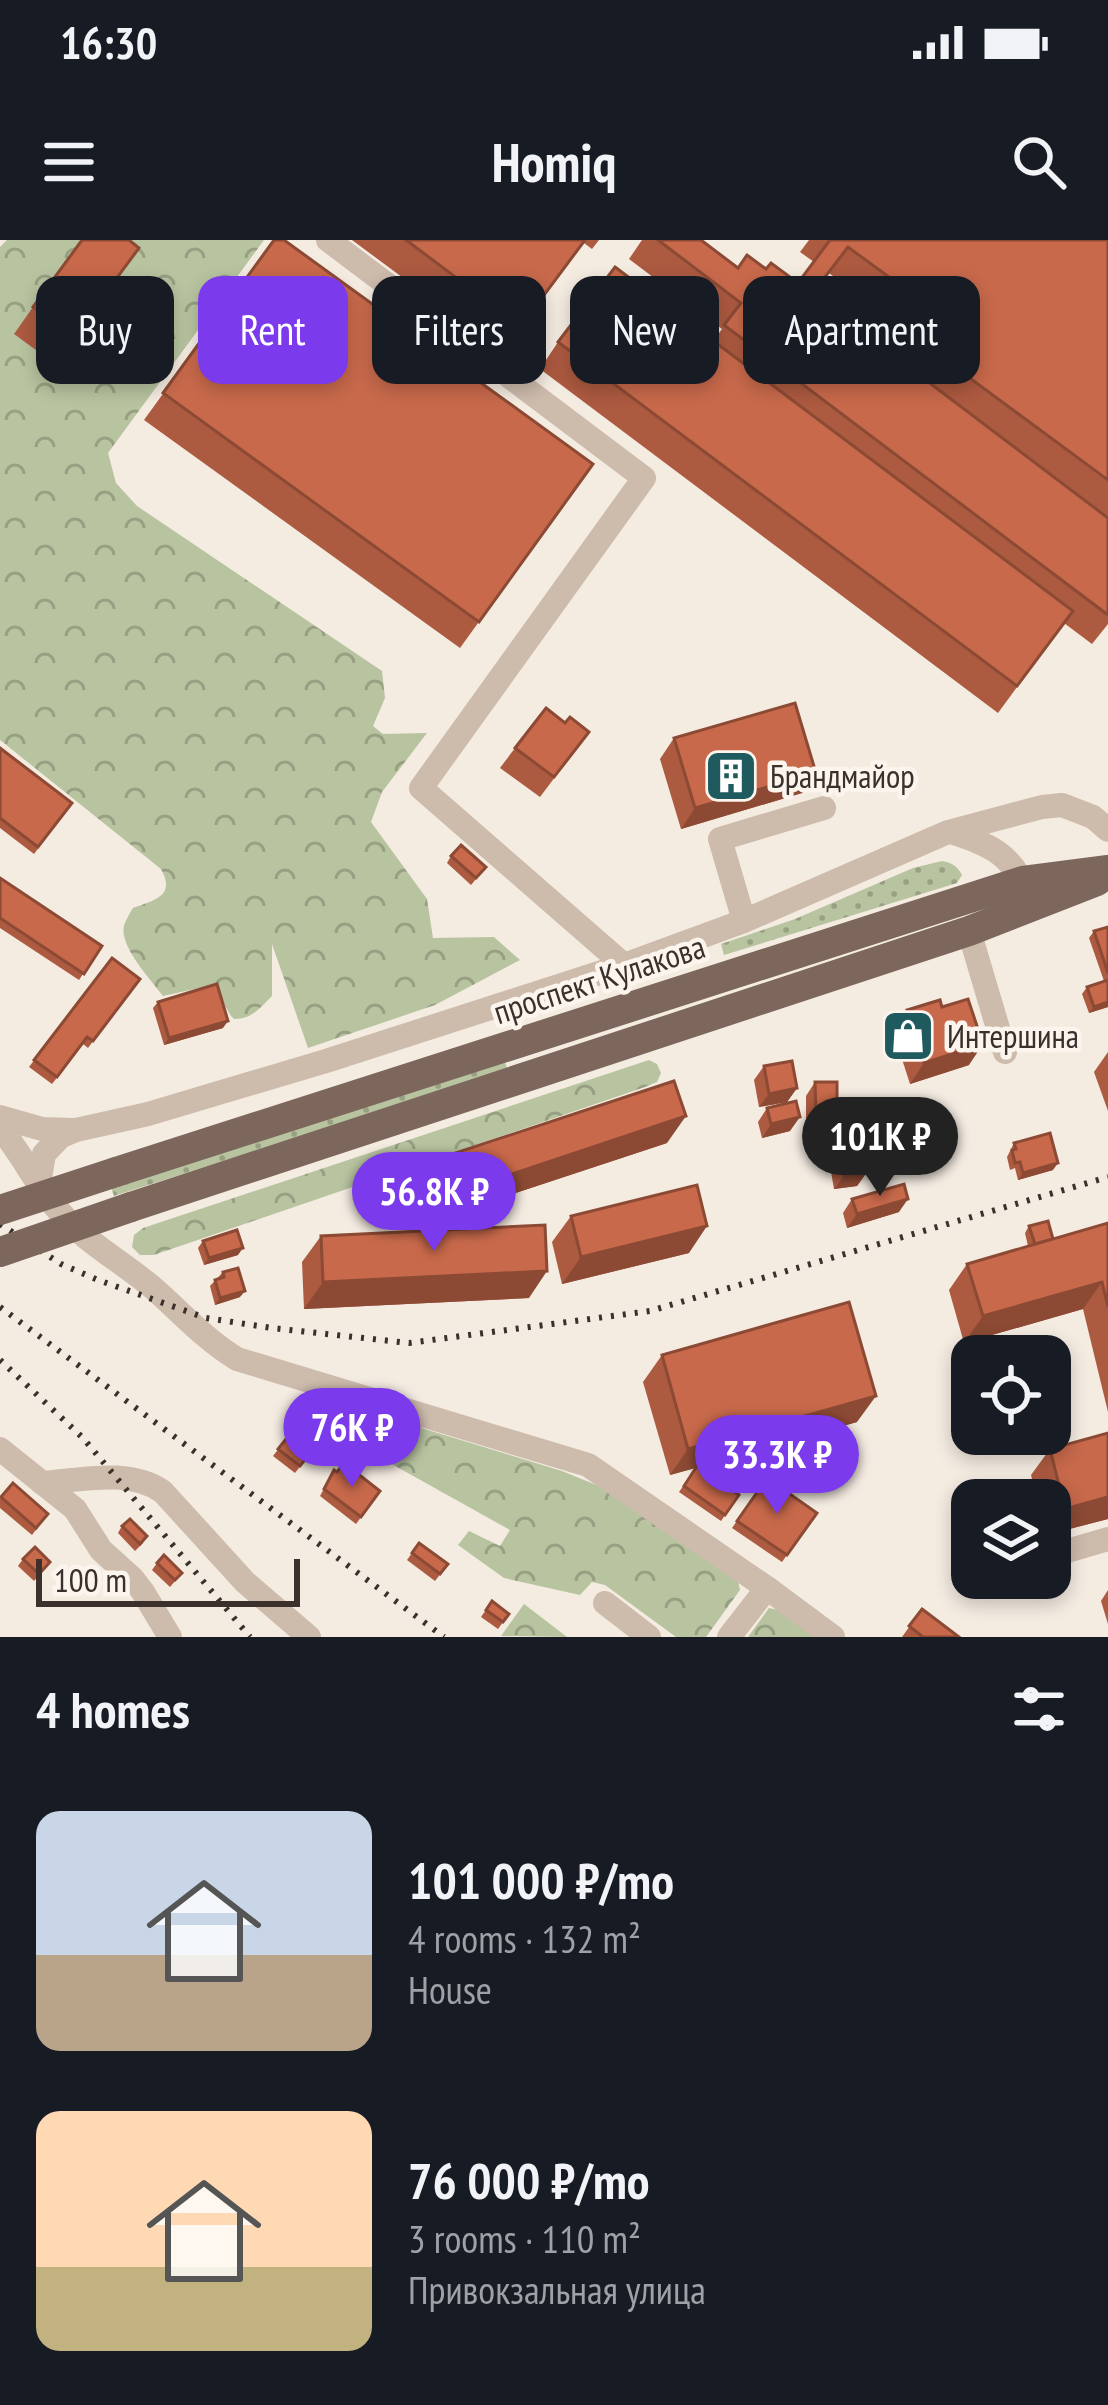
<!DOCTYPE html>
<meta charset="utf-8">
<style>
:root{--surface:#171b24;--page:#242831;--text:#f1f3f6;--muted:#9ea1a6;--accent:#7c3aed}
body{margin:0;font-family:"PT Sans Narrow",sans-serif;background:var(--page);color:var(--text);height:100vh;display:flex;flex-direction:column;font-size:45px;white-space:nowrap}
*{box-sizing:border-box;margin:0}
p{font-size:39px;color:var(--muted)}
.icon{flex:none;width:66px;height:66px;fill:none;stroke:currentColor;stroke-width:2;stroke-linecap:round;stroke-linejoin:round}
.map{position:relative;height:1397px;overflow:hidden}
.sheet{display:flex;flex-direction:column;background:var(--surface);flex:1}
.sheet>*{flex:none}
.banner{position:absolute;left:36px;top:36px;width:1038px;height:108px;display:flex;gap:24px}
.tools{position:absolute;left:951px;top:1095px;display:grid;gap:24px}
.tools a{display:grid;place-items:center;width:120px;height:120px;border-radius:24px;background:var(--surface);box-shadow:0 6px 18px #0003;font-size:60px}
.scale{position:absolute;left:36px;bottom:30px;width:264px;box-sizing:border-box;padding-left:12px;border:6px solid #3b302b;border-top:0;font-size:33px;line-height:42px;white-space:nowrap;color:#3b302b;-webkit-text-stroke:9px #fbf5ee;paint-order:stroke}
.price{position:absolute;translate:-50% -102px;padding:0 27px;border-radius:42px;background:var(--accent);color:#fff;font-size:39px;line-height:78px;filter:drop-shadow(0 3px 6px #0008)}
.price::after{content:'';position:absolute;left:50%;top:72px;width:36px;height:27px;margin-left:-18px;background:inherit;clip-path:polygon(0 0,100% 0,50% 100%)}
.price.selected{background:#222;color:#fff}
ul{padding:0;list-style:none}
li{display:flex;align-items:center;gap:36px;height:300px;padding:0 36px}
li span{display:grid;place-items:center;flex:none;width:336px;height:240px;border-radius:24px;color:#555}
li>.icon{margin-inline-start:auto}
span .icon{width:144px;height:144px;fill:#fffc;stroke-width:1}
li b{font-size:51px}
h2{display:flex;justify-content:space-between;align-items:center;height:144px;padding:0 36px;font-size:51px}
.tag{padding:0 42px;border-radius:24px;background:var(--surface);box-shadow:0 6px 18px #0003;font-size:42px;line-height:108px}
.tag.selected{background:var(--accent);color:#fff}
.status{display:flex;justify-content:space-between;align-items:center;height:84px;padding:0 60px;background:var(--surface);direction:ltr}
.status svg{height:33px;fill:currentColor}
header{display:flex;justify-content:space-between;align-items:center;height:156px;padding:0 36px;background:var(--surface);font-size:54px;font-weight:800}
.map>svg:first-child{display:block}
</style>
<div class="status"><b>16:30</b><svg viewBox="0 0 49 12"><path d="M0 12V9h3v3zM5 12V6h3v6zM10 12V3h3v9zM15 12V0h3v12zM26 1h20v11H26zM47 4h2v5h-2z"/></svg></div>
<header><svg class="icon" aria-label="menu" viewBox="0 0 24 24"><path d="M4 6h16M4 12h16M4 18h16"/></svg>Homiq<svg class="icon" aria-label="search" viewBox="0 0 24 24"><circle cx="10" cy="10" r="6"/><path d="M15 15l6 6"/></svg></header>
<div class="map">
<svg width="1108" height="1397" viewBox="0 0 1108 1397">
<defs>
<pattern id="grass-dots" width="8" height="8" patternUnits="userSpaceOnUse" patternTransform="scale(3)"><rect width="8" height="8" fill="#b8c4a0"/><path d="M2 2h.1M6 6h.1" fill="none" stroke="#97a083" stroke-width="1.8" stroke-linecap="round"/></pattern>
<pattern id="forest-crowns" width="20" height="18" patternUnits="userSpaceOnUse" patternTransform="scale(3)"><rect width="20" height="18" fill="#b8c4a0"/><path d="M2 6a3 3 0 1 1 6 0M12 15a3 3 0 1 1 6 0" fill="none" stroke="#97a083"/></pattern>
</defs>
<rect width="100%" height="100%" fill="#f4ebe1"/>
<g fill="url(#grass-dots)">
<path d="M 942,621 C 953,623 957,626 962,635 L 957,643 L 724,715 L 721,704 L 795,679 L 913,628 Z"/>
<polygon points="504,820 508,830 114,956 111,947"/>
</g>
<g fill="url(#forest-crowns)">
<path d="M 7,0 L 264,0 L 108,213 L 116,243 L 137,266 L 382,431 L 385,458 L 373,486 L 383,494 L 427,493 L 382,552 L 371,582 L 427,659 L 433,698 L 494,697 L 520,720 L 435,765 L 308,808 L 272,704 L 272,756 C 260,768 252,779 234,779 L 231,776 L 213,745 L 163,756 C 151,740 119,706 124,686 C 124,684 132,669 133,668 C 155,660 176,656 161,629 L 0,500 L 0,7 Z"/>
<polygon points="649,820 657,824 661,833 657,842 645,847 154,1015 140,1015 132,1007 134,995 143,988"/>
<polygon points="395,1180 562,1231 606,1249 738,1341 740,1350 706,1397 676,1397 605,1345 592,1342 580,1355 504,1338 458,1305 469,1291 500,1306 510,1290 372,1213"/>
<polygon points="524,1364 567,1397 501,1396"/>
<polygon points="769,1368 778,1370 815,1397 748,1397"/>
</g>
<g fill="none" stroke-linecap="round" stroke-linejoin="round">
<g stroke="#cdbbac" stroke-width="24">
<polyline points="328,0 644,238 421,548 624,725"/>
<path d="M 951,592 C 989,605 1012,613 1027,653"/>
<polyline points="744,681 720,599 824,568"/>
<polyline points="969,691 1005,812"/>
<polyline points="0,877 42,889 74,890"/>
<path d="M 0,888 C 22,914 36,945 59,971 C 85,1002 121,1021 152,1047 C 181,1072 204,1099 237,1119 L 588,1225 L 767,1348 L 833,1397"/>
<polyline points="46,954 40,938 44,914 61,896 76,890 148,874 326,821 624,725 744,681 948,592 1042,567 1062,565 1093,577 1108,590"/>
<polyline points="0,1209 75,1269 101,1310 133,1339 143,1352 170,1397"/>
<path d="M 42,1243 C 81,1240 130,1228 163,1252 L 245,1342 L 309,1397"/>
<polyline points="1050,1316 1108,1299"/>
<polyline points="605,1363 649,1397"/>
<polyline points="729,1397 767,1348"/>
</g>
<g stroke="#7d675c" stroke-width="30">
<polyline points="116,932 1023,641 1108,630"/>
<polyline points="131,967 969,691 1097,641"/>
</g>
<g stroke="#3b302b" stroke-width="6" stroke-dasharray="3 9" stroke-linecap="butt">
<polyline points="0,984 61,1024 98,1040 206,1078 272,1088 409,1103 650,1071 1108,937"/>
<polyline points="0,1067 444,1397"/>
<polyline points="0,1120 83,1198 250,1397"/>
</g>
<g stroke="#7d675c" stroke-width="30">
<polyline points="0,970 116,932"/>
<polyline points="0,1012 131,967"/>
</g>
</g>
<g fill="#ac5a40" fill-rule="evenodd">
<polygon points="274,0 593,224 460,408 144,180"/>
<polygon points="352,0 599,0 592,9 584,3 503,112"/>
<path d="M 642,0 L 701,0 L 738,28 L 766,29 L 798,43 L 814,22 L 800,12 L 809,0 L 1108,0 L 1108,384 L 1092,404 L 1064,383 L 998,473 L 540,129 L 558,102 L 713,101 L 722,89 L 629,19 ZM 829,33 L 919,100 L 903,123 L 813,55 Z"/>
<polygon points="139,8 55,124 14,94 33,67"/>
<polygon points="565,483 589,492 540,557 500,528 515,508"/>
<polygon points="674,498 816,533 802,553 681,589 660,519"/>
<polygon points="0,508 72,563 34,614 0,588"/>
<polygon points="451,616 486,627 471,645 447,623"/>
<polygon points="0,638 102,706 79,740 0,688"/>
<polygon points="1108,687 1108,767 1089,773 1082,754 1087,747 1104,741 1089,698 1094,691"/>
<polygon points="112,718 140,739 88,808 83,804 52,844 29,827"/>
<polygon points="158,762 223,788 164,805 153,768"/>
<polygon points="907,770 969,825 910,844 893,791"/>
<polygon points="1108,812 1108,871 1094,832"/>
<polygon points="764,826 797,848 787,862 759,867 754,840"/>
<polygon points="815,842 828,885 806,885 806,856"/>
<polygon points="767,868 790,891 762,898 758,882"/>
<polygon points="667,903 403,990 391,955 410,928"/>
<polygon points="1014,903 1053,930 1018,940 1015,928 1010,930 1007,917"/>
<polygon points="839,907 867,932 857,946 834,949 829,920"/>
<polygon points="852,959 899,972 847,988 843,973"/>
<polygon points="571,976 689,1013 562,1044 552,1002"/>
<polygon points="1108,983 1108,1172 1083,1069 964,1103 949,1050 967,1024 1028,1006 1025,993 1029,986 1053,999"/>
<polygon points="321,996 529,1058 304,1069 302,1022"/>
<polygon points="203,1001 238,1015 204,1025 198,1008"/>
<polygon points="223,1032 240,1057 215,1065 210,1046"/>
<polygon points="662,1115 857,1182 698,1227 739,1255 721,1281 679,1252 696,1228 670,1235 643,1142"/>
<polygon points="294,1189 316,1206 295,1233 273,1216"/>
<polygon points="1050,1209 1108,1279 1050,1294 1050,1260 1037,1260 1031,1235"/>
<polygon points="334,1230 380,1251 356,1284 320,1256"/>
<polygon points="767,1238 817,1273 782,1322 732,1288"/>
<polygon points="0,1258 48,1274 32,1295 0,1268"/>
<polygon points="122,1286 143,1303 135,1311 118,1293"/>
<polygon points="419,1303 448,1324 435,1341 407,1320"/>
<polygon points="23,1319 50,1322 34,1341 18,1326"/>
<polygon points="157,1323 182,1333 170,1347 152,1330"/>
<polygon points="1108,1350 1108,1384 1101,1361"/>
<polygon points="492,1361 509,1374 498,1389 481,1377"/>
<polygon points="922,1369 959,1397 902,1397"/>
</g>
<g fill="#8c4a34">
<polygon points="816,533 802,553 681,589 695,568"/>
<polygon points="1108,762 1108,767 1089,773 1094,767"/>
<polygon points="228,781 223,788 164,805 169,798"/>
<polygon points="983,804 969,825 910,844 924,823"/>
<polygon points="797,848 787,862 759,867 769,854"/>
<polygon points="837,871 828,885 806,885 816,872"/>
<polygon points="686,876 667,903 403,990 422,964"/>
<polygon points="800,877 790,891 762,898 771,884"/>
<polygon points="1058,923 1053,930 1018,940 1023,933"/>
<polygon points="867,932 857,946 834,949 844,936"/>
<polygon points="908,959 899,972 847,988 857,974"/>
<polygon points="707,986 689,1013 562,1044 581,1017"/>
<polygon points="243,1008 238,1015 204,1025 209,1018"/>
<polygon points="547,1031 529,1058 304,1069 323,1042"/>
<polygon points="1102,1042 1083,1069 964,1103 983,1076"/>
<polygon points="245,1051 240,1057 215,1065 220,1058"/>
<polygon points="876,1156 857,1182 670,1235 688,1209"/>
<polygon points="1108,1257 1108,1279 1050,1294 1050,1290 1065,1269"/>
</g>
<g fill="#c8694b" stroke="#8c4a34" stroke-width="3">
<polygon points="82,0 129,0 139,8 73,97 33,67"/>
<polygon points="274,0 284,0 593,224 479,382 163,153"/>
<polygon points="406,0 585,0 521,86"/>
<polygon points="658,0 701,0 738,28 747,15 766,29 771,23 798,43 830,0 1108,0 1108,240 918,100 938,73 848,7 812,54 1108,278 1108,375 724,85 741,63"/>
<polygon points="615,27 1073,371 1017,446 558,102"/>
<polygon points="795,463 816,533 695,568 674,498"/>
<polygon points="546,468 565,483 570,477 589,492 554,537 515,508"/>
<polygon points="0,508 72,563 38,607 0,578"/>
<polygon points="461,605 486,627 476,638 451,616"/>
<polygon points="0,638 102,706 84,734 0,678"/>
<polygon points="1108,687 1108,733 1094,691"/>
<polygon points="112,718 140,739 93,801 87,797 57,837 34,820"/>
<polygon points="1108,740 1108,762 1094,767 1087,747"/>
<polygon points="217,744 228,781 169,798 158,762"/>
<polygon points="968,759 983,804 924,823 907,770 940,760 942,767"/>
<polygon points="792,821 797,848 769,854 764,826"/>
<polygon points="674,841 686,876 422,964 410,928"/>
<polygon points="815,842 837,842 837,871 816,872"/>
<polygon points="796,861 800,877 771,884 767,868"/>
<polygon points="1050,893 1058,923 1023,933 1020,922 1015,923 1012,910 1016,909 1014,903"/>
<polygon points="862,903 867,932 844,936 839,907"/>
<polygon points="904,944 908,959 857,974 852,959"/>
<polygon points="697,945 707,986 581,1017 571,976"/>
<polygon points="1048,981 1053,999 1035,1004 1029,986"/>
<polygon points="1108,983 1108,1067 1102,1042 983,1076 967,1024"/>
<polygon points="545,985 547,1031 323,1042 321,996"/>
<polygon points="237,990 243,1008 209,1018 203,1001"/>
<polygon points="238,1028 245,1051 220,1058 215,1040 224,1037 223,1032"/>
<polygon points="849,1062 876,1156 688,1209 662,1115"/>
<polygon points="294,1189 316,1206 300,1226 278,1209"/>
<polygon points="1108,1193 1108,1257 1065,1269 1050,1209"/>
<polygon points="344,1223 380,1251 361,1277 324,1249 334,1230 337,1232"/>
<polygon points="697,1226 739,1255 725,1275 684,1246"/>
<polygon points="767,1238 817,1273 787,1315 737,1281"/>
<polygon points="13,1243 48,1274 36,1288 1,1257"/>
<polygon points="130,1279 147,1296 140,1304 122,1286"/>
<polygon points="419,1303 448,1324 440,1334 412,1313"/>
<polygon points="35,1307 50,1322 39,1334 23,1319"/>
<polygon points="164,1315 182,1333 175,1340 157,1323"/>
<polygon points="492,1361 509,1374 503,1382 486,1370"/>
<polygon points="922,1369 959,1397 923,1397 909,1386"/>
</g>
<defs>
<g id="building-square" transform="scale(2.7)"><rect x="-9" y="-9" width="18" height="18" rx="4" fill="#1f5a5e" stroke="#fbf5ee"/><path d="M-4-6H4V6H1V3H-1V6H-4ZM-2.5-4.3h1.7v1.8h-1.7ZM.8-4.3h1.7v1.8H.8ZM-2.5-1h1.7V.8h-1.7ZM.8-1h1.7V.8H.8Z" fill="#fff"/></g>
<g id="shop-square" transform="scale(2.7)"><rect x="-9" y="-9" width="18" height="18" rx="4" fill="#1f5a5e" stroke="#fbf5ee"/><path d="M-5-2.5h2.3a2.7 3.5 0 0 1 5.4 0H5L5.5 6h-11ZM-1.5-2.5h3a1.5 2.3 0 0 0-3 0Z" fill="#fff"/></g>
</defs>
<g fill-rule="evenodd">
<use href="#building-square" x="731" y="536"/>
<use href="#shop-square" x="908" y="796"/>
</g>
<g text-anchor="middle" stroke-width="9" stroke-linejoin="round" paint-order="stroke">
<g font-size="33" fill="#3b302b" stroke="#fbf5ee" text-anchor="start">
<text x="770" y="548">Брандмайор</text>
<text x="947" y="808">Интершина</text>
</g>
<g font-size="33" fill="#3b302b" stroke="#fbf5ee">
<text transform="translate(599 739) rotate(-18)" y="12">проспект Кулакова</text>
</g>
</g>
</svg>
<div class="tools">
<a><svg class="icon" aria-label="locate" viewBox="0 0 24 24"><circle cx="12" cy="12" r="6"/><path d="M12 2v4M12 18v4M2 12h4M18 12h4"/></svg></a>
<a><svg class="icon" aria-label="layers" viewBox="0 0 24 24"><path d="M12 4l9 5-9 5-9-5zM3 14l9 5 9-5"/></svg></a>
</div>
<div class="scale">100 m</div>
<b class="price selected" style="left:880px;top:959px">101K ₽</b>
<b class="price" style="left:434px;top:1014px">56.8K ₽</b>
<b class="price" style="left:352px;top:1250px">76K ₽</b>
<b class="price" style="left:777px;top:1277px">33.3K ₽</b>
<div class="banner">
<a class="tag">Buy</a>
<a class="tag selected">Rent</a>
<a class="tag">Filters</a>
<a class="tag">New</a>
<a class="tag">Apartment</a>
</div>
</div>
<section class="sheet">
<h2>4 homes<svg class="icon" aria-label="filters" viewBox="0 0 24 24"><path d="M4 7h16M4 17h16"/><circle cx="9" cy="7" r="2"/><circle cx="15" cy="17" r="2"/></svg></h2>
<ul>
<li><span style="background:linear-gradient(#c9d6e8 60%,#b9a48a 0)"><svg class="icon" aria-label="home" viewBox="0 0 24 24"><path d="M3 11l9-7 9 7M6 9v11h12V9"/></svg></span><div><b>101 000 ₽/mo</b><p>4 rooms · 132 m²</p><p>House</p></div></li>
<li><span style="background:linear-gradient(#ffd9b3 65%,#c2b280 0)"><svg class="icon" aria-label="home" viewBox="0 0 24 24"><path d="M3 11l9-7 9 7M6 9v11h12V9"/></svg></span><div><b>76 000 ₽/mo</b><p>3 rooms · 110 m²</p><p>Привокзальная улица</p></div></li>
</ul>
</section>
